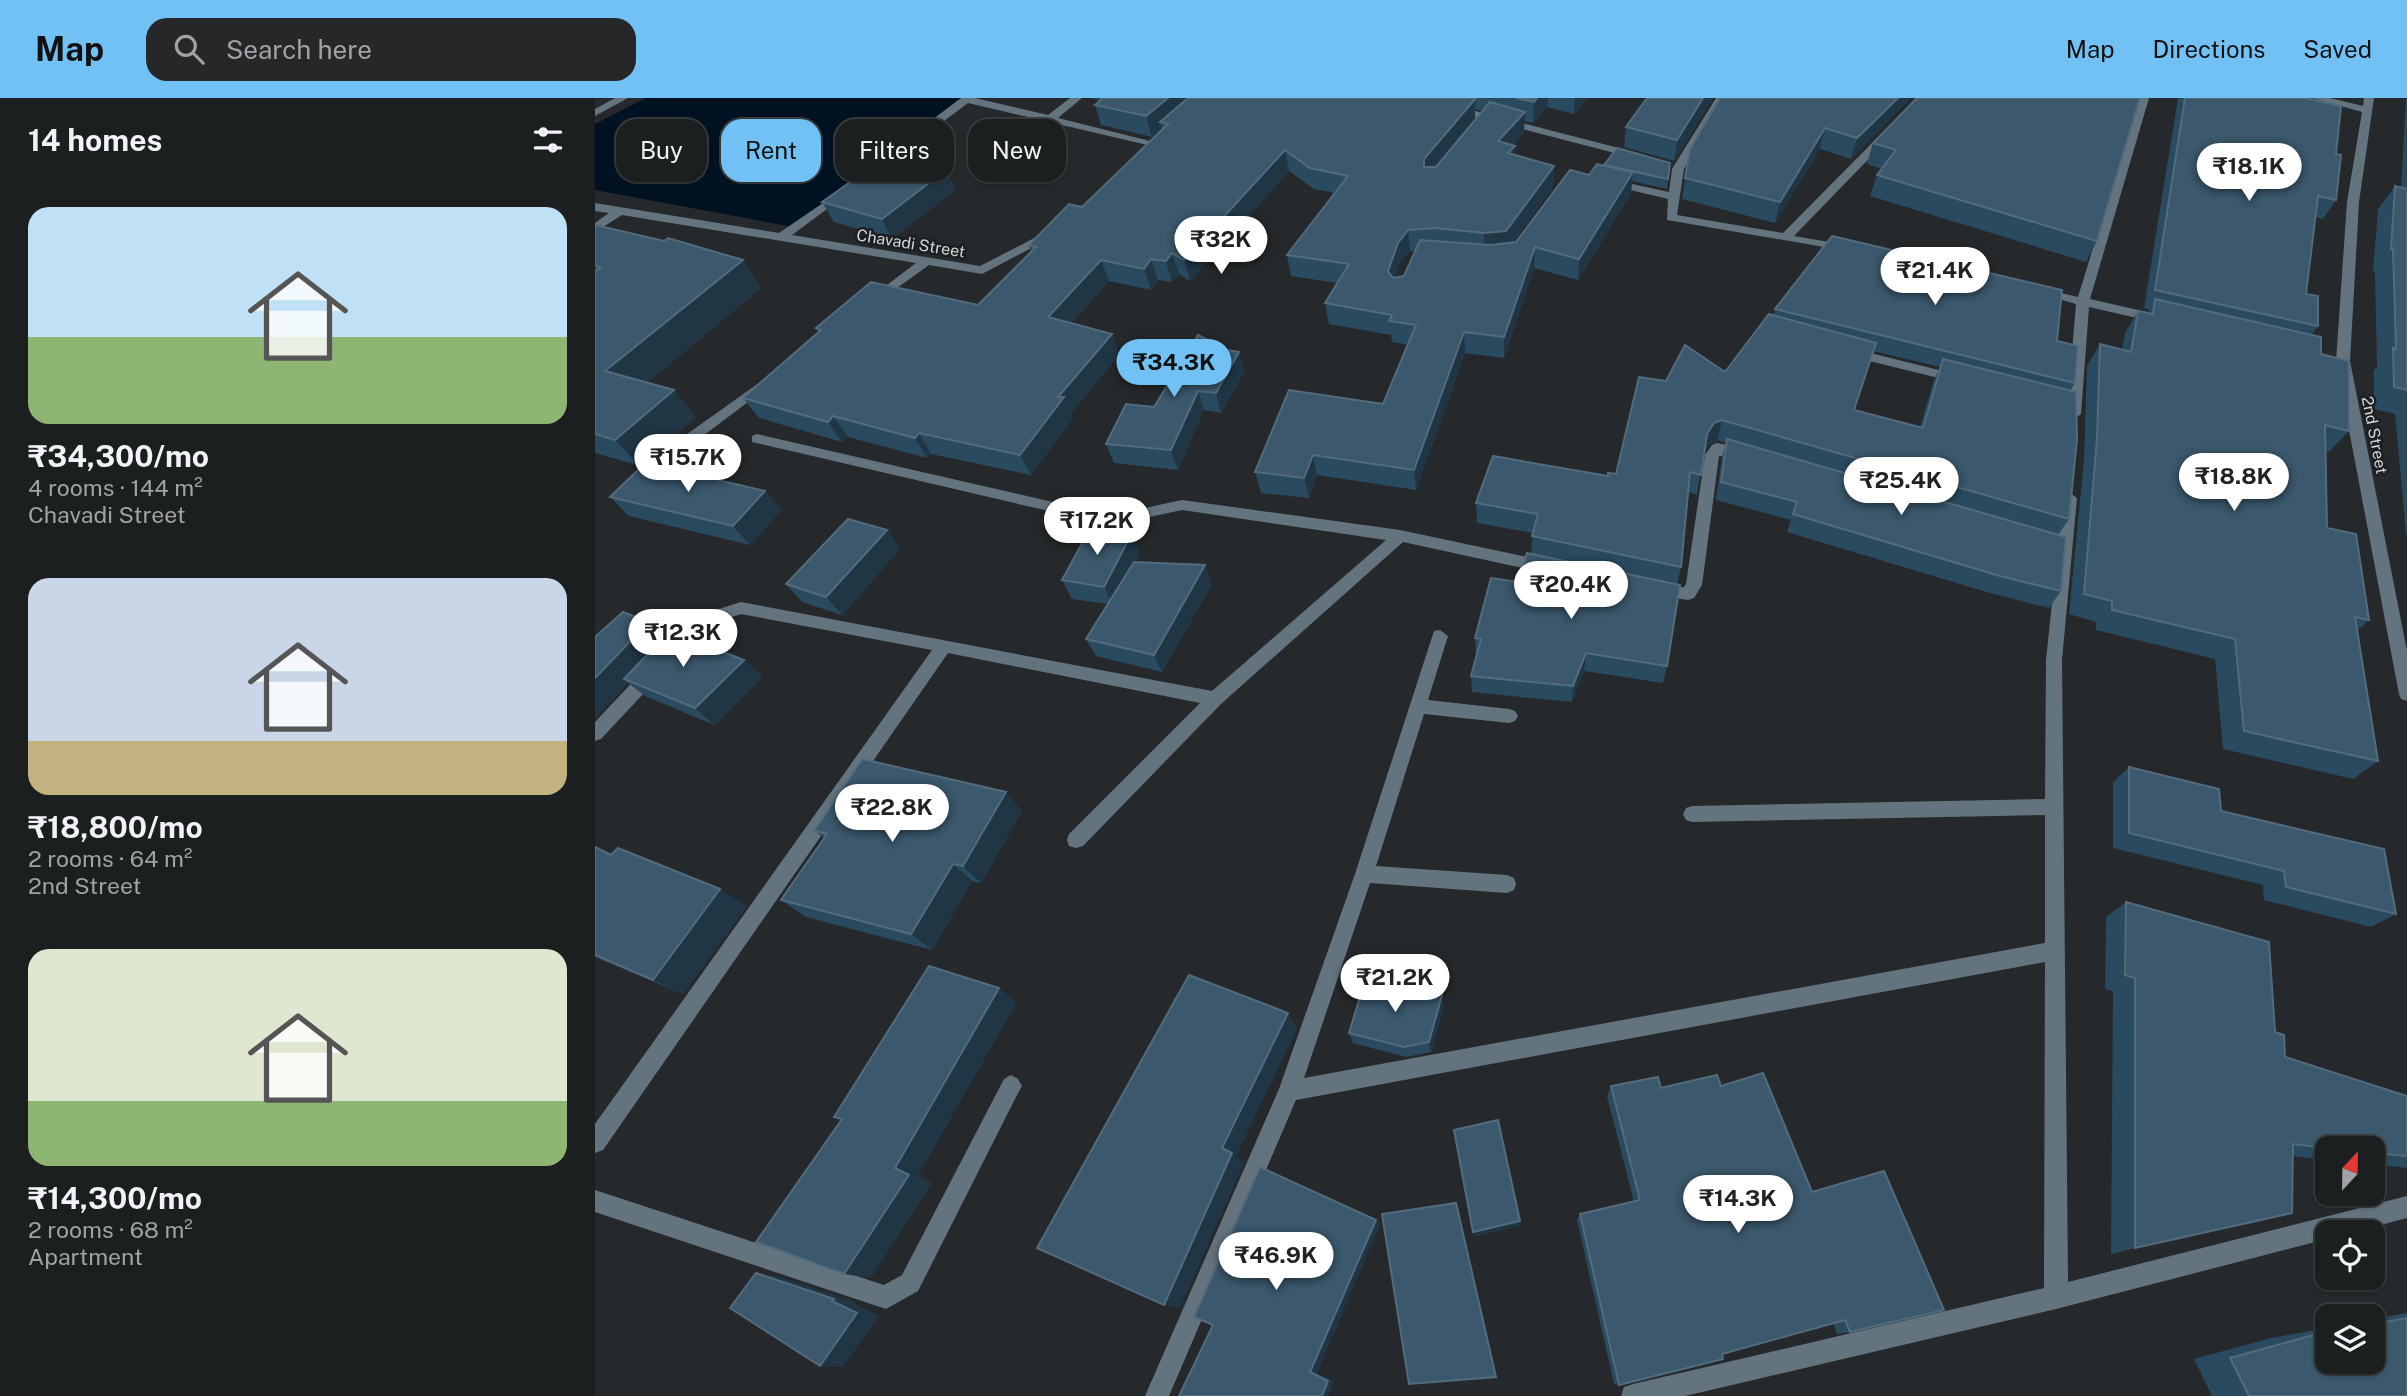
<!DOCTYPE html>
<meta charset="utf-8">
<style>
:root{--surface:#1c1f20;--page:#252729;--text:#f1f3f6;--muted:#a0a2a5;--line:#3a3d3e;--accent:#72c1f5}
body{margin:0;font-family:"Public Sans",sans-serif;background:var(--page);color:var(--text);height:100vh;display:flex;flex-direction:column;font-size:26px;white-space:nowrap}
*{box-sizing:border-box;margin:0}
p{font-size:23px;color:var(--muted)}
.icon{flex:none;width:38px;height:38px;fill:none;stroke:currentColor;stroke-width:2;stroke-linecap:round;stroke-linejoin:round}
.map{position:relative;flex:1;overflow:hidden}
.panel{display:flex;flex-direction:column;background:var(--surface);width:595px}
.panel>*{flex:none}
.guide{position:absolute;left:21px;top:21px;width:665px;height:63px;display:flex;gap:14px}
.needle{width:46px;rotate:22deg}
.buttons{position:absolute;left:1720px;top:1038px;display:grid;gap:14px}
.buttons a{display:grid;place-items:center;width:70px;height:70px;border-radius:14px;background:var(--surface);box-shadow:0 2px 5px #0004,0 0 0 2px var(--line);font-size:35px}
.price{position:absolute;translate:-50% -60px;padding:0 16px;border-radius:24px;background:#fff;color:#222;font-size:23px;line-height:46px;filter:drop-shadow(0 2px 4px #0008)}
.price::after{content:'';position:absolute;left:50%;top:42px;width:21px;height:16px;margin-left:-10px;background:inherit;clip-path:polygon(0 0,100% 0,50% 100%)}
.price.on{background:var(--accent);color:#111}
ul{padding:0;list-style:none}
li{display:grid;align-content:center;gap:14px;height:371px;padding:0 28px}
li span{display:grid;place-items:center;height:217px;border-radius:21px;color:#555}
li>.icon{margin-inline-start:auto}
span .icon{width:126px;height:126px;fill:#fffc;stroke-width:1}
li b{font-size:30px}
h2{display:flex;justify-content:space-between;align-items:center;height:84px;padding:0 28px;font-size:30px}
.pill{padding:0 24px;border-radius:21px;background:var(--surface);box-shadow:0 2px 5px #0004,0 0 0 2px var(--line);font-size:24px;line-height:63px}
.pill.on{background:var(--accent);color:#111}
header{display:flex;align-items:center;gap:42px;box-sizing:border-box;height:98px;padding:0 35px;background:var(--accent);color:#111}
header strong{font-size:33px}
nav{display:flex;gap:38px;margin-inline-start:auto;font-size:24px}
.search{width:490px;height:63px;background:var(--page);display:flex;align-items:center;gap:18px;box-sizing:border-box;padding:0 24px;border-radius:21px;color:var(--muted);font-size:26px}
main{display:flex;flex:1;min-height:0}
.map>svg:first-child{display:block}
</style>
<header>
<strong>Map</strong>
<div class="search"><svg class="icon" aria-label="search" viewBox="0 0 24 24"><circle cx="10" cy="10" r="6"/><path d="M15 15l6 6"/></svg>Search here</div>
<nav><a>Map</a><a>Directions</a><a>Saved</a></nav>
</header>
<main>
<section class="panel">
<h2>14 homes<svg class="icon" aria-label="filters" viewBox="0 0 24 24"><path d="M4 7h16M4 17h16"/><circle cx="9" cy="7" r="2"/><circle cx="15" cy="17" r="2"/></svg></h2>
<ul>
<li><span style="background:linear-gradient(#bfe0f5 60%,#8fb573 0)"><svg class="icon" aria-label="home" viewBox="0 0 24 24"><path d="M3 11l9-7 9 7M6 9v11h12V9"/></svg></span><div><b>₹34,300/mo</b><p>4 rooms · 144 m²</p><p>Chavadi Street</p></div></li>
<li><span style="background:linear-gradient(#c9d6e8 75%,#c2b280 0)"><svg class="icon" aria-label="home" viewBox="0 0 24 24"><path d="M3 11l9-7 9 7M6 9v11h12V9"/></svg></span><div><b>₹18,800/mo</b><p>2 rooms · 64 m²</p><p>2nd Street</p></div></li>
<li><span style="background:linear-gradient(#dfe7d0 70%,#8fb573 0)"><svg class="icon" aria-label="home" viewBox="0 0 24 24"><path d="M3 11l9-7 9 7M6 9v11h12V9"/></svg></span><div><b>₹14,300/mo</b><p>2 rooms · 68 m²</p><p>Apartment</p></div></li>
</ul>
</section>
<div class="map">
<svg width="1812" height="1298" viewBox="0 0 1812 1298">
<rect width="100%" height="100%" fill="#26292b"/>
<polygon fill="#001221" points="51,0 376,0 198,129 0,92 0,26"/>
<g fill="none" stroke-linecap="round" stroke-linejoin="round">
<g fill="#64747f" fill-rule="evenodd">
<polygon points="20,0 33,0 0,18 0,11"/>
<polygon points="366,0 380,0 453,17 475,0 487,0 463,20 567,46 561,49 373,5 281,74 273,74 273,70"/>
<polygon points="1121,0 1131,0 1089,71 1082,117 1188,135 1286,36 1294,36 1294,40 1199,138 1258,148 1258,154 1072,122 1073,101 1010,86 1008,84 1014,81 1074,94 1077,71"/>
<polygon points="1544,0 1554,0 1495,201 1569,218 1570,221 1564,225 1494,209 1486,316 1479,321 1472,316 1481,206 1439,194 1445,190 1483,199"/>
<polygon points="1717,0 1735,0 1768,8 1769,0 1779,0 1764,104 1755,263 1812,553 1812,603 1806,601 1804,596 1741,263 1752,104 1767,14"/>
<polygon points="857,7 1047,56 1049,58 1043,61 853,12 853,8"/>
<polygon points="247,92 251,93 251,97 197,137 385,168 451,134 461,137 387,176 334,167 280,206 274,202 276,199 321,165 27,117 0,134 0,125 14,115 0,113 0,105 184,135"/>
<polygon points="1255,250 1364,277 1371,281 1364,285 1250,257 1250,251"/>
<polygon points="168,282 173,283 173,289 60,374 50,374 50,366"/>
<polygon points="162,336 501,414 536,413 587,402 805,432 951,463 959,469 951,475 808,444 626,606 488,748 481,750 474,748 472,742 474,736 605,605 353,555 8,1052 0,1055 0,1026 337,552 146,516 125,523 105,535 6,641 0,643 0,624 93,525 114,514 146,504 617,593 791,442 587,412 536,423 501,424 157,344 157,338"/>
<polygon points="1122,345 1156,352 1158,356 1151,361 1124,358 1107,487 1099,500 1093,502 1055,496 1053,492 1055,488 1089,489 1091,486 1110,357 1117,347"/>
<polygon points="1475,395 1482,400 1467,562 1473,1184 1812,1098 1812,1120 1759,1134 1732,1134 1732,1141 1461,1211 1090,1298 1026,1298 1029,1289 1038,1286 1449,1190 1450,864 701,1002 574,1298 550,1298 684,991 760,776 839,533 845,532 853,538 833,602 914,611 920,613 923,618 920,623 914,625 829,616 781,768 912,777 919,780 921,786 919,792 912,795 775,785 709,980 1450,845 1450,717 1097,724 1091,722 1088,716 1091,710 1097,708 1450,701 1451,562 1468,400"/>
<polygon points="416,977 423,981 427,988 423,995 323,1193 291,1211 0,1114 0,1092 289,1187 307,1177 409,981"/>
</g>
</g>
<g fill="#294a5f" fill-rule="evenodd">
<path d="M 495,0 L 992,0 L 979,16 L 952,9 L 938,25 L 929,23 L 929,35 L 918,47 L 919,57 L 958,89 L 918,144 L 921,144 L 994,77 L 1009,68 L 1075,65 L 1072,91 L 1037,83 L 1036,95 L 983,182 L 939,170 L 909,260 L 870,255 L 821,392 L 722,377 L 714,400 L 666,395 L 660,374 L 788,306 L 813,247 L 797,244 L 796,237 L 734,226 L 730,205 L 742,185 L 696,178 L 692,157 L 740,95 L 719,91 L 694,73 L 595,183 L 584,176 L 577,184 L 563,182 L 556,192 L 514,183 L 476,225 L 517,236 L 524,257 L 476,315 L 478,320 L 436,377 L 336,356 L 332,360 L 253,339 L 247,344 L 164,320 L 148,300 L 223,234 L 221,230 L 383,207 L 436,154 L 434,147 L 487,109 L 567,32 L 567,31 L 557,39 L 506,27 L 500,7 L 505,2 ZM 880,11 L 887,13 L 875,28 ZM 815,153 L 820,153 L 809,178 L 800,179 L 804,166 Z"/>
<polygon points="1052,0 1118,0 1079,63 1029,49 1031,29"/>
<polygon points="1316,0 1256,61 1225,51 1180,125 1087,101 1095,51"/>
<polygon points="1322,0 1502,143 1491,164 1275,98 1282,77 1287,71 1272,66 1278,45"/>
<polygon points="1583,0 1710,0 1741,56 1741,102 1728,121 1721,119 1711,196 1723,228 1716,237 1726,256 1754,333 1734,354 1730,353 1732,430 1774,522 1762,533 1783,663 1758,681 1628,651 1620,561 1501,532 1501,524 1474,516 1489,362 1492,268 1505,246 1527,252 1530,235 1543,213 1552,215 1554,212 1549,210"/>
<polygon points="1812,0 1812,436 1811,436 1800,316 1779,311 1779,272 1782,269 1780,174 1778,173 1783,111 1800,88 1806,90 1811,1"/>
<polygon points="351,72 360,92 297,141 239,124 227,104"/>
<polygon points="0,127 166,190 52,285 101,319 45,368 0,355"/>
<path d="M 1180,211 L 1462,243 L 1480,285 L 1475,293 L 1474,421 L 1463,437 L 1466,493 L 1454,510 L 1395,495 L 1192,434 L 1196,422 L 1121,402 L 1127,359 L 1131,345 L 1123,342 L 1115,346 L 1109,354 L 1102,397 L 1093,394 L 1086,469 L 1082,487 L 1072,568 L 1068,585 L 989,573 L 977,604 L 877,594 L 876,578 L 881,558 L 880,540 L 924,484 L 936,456 L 938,435 L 882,425 L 881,405 L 1021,376 L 1071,283 L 1130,274 L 1179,217 ZM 1278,253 L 1345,269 L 1339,282 L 1325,329 L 1259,312 Z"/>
<polygon points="624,251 649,274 626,315 609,312 583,372 519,365 511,346 559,309"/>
<polygon points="170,393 186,412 155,447 34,418 15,399"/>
<polygon points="292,432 305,451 247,517 207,504 191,486"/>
<polygon points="545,454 540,464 610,467 617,486 567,574 501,558 491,541 513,506 477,501 467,482"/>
<polygon points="54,524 69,538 149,562 167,579 119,627 50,598 33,585 0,620 0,539"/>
<polygon points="1534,669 1626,713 1801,816 1776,829 1669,802 1668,787 1518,750 1518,684"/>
<polygon points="427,713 386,785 377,783 337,852 211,819 186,802 229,740 219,733"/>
<polygon points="0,749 16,757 152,808 88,896 0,859"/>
<polygon points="1531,804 1680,934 1690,959 1812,998 1812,1070 1778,1066 1778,1050 1732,1050 1732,1062 1698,1058 1540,1150 1516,1156 1518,893 1510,891 1511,819"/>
<polygon points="849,908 836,954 811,959 758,945 754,935"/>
<polygon points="1168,975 1255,1234 1242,1236 1238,1225 1127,1256 1024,1287 1019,1286 982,1122 985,1116 1039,1104 1012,998 1016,988 1066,990 1126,988"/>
<polygon points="1812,1215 1812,1298 1617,1298 1599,1261 1676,1240 1732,1230 1732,1264 1778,1264 1778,1221"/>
</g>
<g fill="#203645">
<polygon points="573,0 602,0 565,24 567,31 557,39 551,18"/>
<polygon points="942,0 953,0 952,9 938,25 939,4"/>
<polygon points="980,0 992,0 979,16"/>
<polygon points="1108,0 1118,0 1079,63 1082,42"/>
<polygon points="1303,0 1316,0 1256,61 1262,40"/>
<polygon points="880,1 880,22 830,82 829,61"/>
<polygon points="930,14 929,35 903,64 903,43"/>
<polygon points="1230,30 1225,51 1180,125 1185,104"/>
<polygon points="920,48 919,69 913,55"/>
<polygon points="690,52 694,73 595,183 589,162"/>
<polygon points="959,68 958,89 910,154 889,156 889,135"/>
<polygon points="351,72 360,92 297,141 287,121"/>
<polygon points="1038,74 1036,95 983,182 984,161"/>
<polygon points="813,132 815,153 804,166 795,194 793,173 803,145"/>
<polygon points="940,149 939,170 909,260 909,239"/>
<polygon points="577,155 584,176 577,184 571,163"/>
<polygon points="556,161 563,182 556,192 549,171"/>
<polygon points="148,162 166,190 34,300 10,273"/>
<polygon points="506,162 514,183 462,240 453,219"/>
<polygon points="869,234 870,255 821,392 819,372"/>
<polygon points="517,236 524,257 476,315 478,320 436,377 425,357 463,299"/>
<polygon points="644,254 649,274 626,315 621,295"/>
<polygon points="79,292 101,319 45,368 20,342"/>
<polygon points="603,293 609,312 583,372 576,352"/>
<polygon points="238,318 253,339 247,344 233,324"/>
<polygon points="1127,322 1123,342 1115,346 1107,357 1112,336 1119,325"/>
<polygon points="324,335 336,356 332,360 320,340"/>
<polygon points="718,357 722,377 714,400 709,380"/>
<polygon points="170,393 186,412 155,447 138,428"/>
<polygon points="292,432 305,451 247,517 231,499"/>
<polygon points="537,435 545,454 518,507 509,489"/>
<polygon points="610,467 617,486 567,574 559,557"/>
<polygon points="54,524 73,542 29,581 33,585 0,620 0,580"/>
<polygon points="991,555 989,573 977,604 978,588"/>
<polygon points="149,562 167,579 119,627 100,610"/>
<polygon points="411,694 427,713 386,785 368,768"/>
<polygon points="358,766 377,783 337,852 316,836"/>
<polygon points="125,791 152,808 88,896 58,882"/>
<polygon points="404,890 422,904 323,1078 337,1085 276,1180 249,1176 300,1070"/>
<polygon points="847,897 849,908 836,954 834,944"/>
<polygon points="693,915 702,931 641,1058 649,1065 585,1210 569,1207 627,1050"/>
<polygon points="781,1122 785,1127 722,1275 739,1283 733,1298 727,1298 715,1274"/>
<polygon points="925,1123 924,1128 879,1139 878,1134"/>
<polygon points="161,1175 185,1179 261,1204 260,1206 284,1218 248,1269 225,1268 237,1203"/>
</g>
<g fill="#3b586c" stroke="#536c7d" stroke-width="2">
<polygon points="508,0 573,0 551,18 500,7"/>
<polygon points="593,0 876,0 880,1 829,61 829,69 841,69 895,4 930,14 903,43 920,48 913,55 959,68 911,133 889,135 840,130 813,132 803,145 793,173 798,180 809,178 825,142 896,147 921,144 975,72 994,77 1002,66 1038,74 984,161 940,149 909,239 869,234 819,372 718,357 709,380 660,374 694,292 788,306 821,227 794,223 797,217 730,205 754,166 692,157 753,78 715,70 690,52 589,162 577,155 571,163 556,161 549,171 506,162 453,219 517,236 463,299 469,299 425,357 324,335 320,340 238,318 233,324 148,300 226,232 221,230 276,184 383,207 441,149 434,147 474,106 487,109 573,26 565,24"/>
<polygon points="921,0 942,0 939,4"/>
<polygon points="1052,0 1108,0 1082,42 1031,29"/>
<polygon points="1125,0 1303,0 1262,40 1230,30 1185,104 1090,80 1095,51"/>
<polygon points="1322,0 1545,0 1502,143 1282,77 1301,52 1278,45"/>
<polygon points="1590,0 1710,0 1746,8 1741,56 1746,57 1741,102 1723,98 1711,196 1723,198 1723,228 1560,192"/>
<polygon points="1022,50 1075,65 1073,81 1009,67"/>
<polygon points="293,57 351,72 287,121 227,104"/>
<polygon points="1800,88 1812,91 1812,292 1799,289 1798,250 1801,251 1798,151 1796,151"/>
<polygon points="0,127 69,143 73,140 148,162 10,273 79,292 20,342 0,336 0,173 6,170 0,168"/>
<polygon points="1237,138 1467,192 1462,243 1483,248 1480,285 1180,211"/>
<polygon points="1560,201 1726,239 1726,256 1754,263 1754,333 1730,327 1732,430 1761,436 1774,522 1760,519 1783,663 1649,633 1640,541 1517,512 1517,503 1489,496 1502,341 1505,246 1536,254 1543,213 1558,216"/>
<polygon points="1174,216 1281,245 1259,312 1328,330 1348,261 1481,294 1482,341 1474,421 1127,322 1119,325 1112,336 1106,377 1095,374 1086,469 937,438 943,416 881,405 898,358 1013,378 1013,375 1021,376 1044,279 1071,283 1090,247 1130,274"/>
<polygon points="603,237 623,247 621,250 644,254 621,295 603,293 576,352 511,346 531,306 559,309"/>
<polygon points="1132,341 1471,439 1466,493 1405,478 1198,416 1202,404 1126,384"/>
<polygon points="50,365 170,393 138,428 15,399"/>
<polygon points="253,421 292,432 231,499 191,486"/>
<polygon points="496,429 537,435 509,489 467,482"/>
<polygon points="932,455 1085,487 1072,568 991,555 978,588 876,578 886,541 880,540 896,480 924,484"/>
<polygon points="539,464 610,467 559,557 491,541"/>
<polygon points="28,514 54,524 0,580 0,539"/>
<polygon points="75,533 149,562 100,610 29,581"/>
<polygon points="267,661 411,694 368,768 358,766 316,836 186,802 232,736 219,733"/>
<polygon points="1534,669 1624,691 1626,713 1789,751 1801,816 1691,789 1689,773 1534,735"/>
<polygon points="0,749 16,757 23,750 125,791 58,882 0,857"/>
<polygon points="1531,804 1674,844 1680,934 1689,937 1690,959 1812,998 1812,1058 1778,1055 1778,1050 1733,1050 1698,1046 1697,1115 1540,1150 1540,880 1530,877"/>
<polygon points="334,868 404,890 300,1070 314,1077 249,1176 161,1144 247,1021 239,1019"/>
<polygon points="594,877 693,915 627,1050 637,1055 569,1207 442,1150"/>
<polygon points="771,879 847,897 834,944 809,949 754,935"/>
<polygon points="1168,975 1217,1094 1289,1073 1349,1212 1255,1234 1250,1222 1127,1256 1128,1261 1024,1287 985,1116 1045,1102 1016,988 1063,979 1066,990 1122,977 1126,988"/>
<polygon points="903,1022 925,1123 878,1134 859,1032"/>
<polygon points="665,1069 781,1122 715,1274 733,1283 727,1298 584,1298 618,1227 599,1219"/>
<polygon points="861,1105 901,1279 814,1286 787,1116"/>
<polygon points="161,1175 239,1201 237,1203 262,1215 225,1268 135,1210"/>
<polygon points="1812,1220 1812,1298 1654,1298 1635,1260 1715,1238 1732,1235 1732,1264 1778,1264 1778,1226"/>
</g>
<g text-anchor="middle" stroke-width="5" stroke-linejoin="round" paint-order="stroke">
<g font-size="16" fill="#d4d5d7" stroke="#1c1f21">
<text transform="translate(316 145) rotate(9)" y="6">Chavadi Street</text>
<text transform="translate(1780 337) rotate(79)" y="6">2nd Street</text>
</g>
</g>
</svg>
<div class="buttons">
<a><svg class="needle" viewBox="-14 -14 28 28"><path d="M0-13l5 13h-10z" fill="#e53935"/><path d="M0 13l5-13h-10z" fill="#a0a2a5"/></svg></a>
<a><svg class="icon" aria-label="locate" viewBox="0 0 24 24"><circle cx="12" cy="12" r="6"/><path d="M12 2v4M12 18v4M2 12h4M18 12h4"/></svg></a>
<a><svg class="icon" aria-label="layers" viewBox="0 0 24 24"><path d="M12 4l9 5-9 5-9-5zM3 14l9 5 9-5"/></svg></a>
</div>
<b class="price" style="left:1654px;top:105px">₹18.1K</b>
<b class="price" style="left:626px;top:178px">₹32K</b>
<b class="price" style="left:1340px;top:209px">₹21.4K</b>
<b class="price on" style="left:579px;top:301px">₹34.3K</b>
<b class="price" style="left:93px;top:396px">₹15.7K</b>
<b class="price" style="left:1639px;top:415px">₹18.8K</b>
<b class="price" style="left:1306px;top:419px">₹25.4K</b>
<b class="price" style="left:502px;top:459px">₹17.2K</b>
<b class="price" style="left:976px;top:523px">₹20.4K</b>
<b class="price" style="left:88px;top:571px">₹12.3K</b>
<b class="price" style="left:297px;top:746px">₹22.8K</b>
<b class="price" style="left:800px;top:916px">₹21.2K</b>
<b class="price" style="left:1143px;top:1137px">₹14.3K</b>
<b class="price" style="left:681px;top:1194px">₹46.9K</b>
<div class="guide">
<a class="pill">Buy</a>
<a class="pill on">Rent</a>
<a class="pill">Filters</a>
<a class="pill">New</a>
</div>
</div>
</main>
